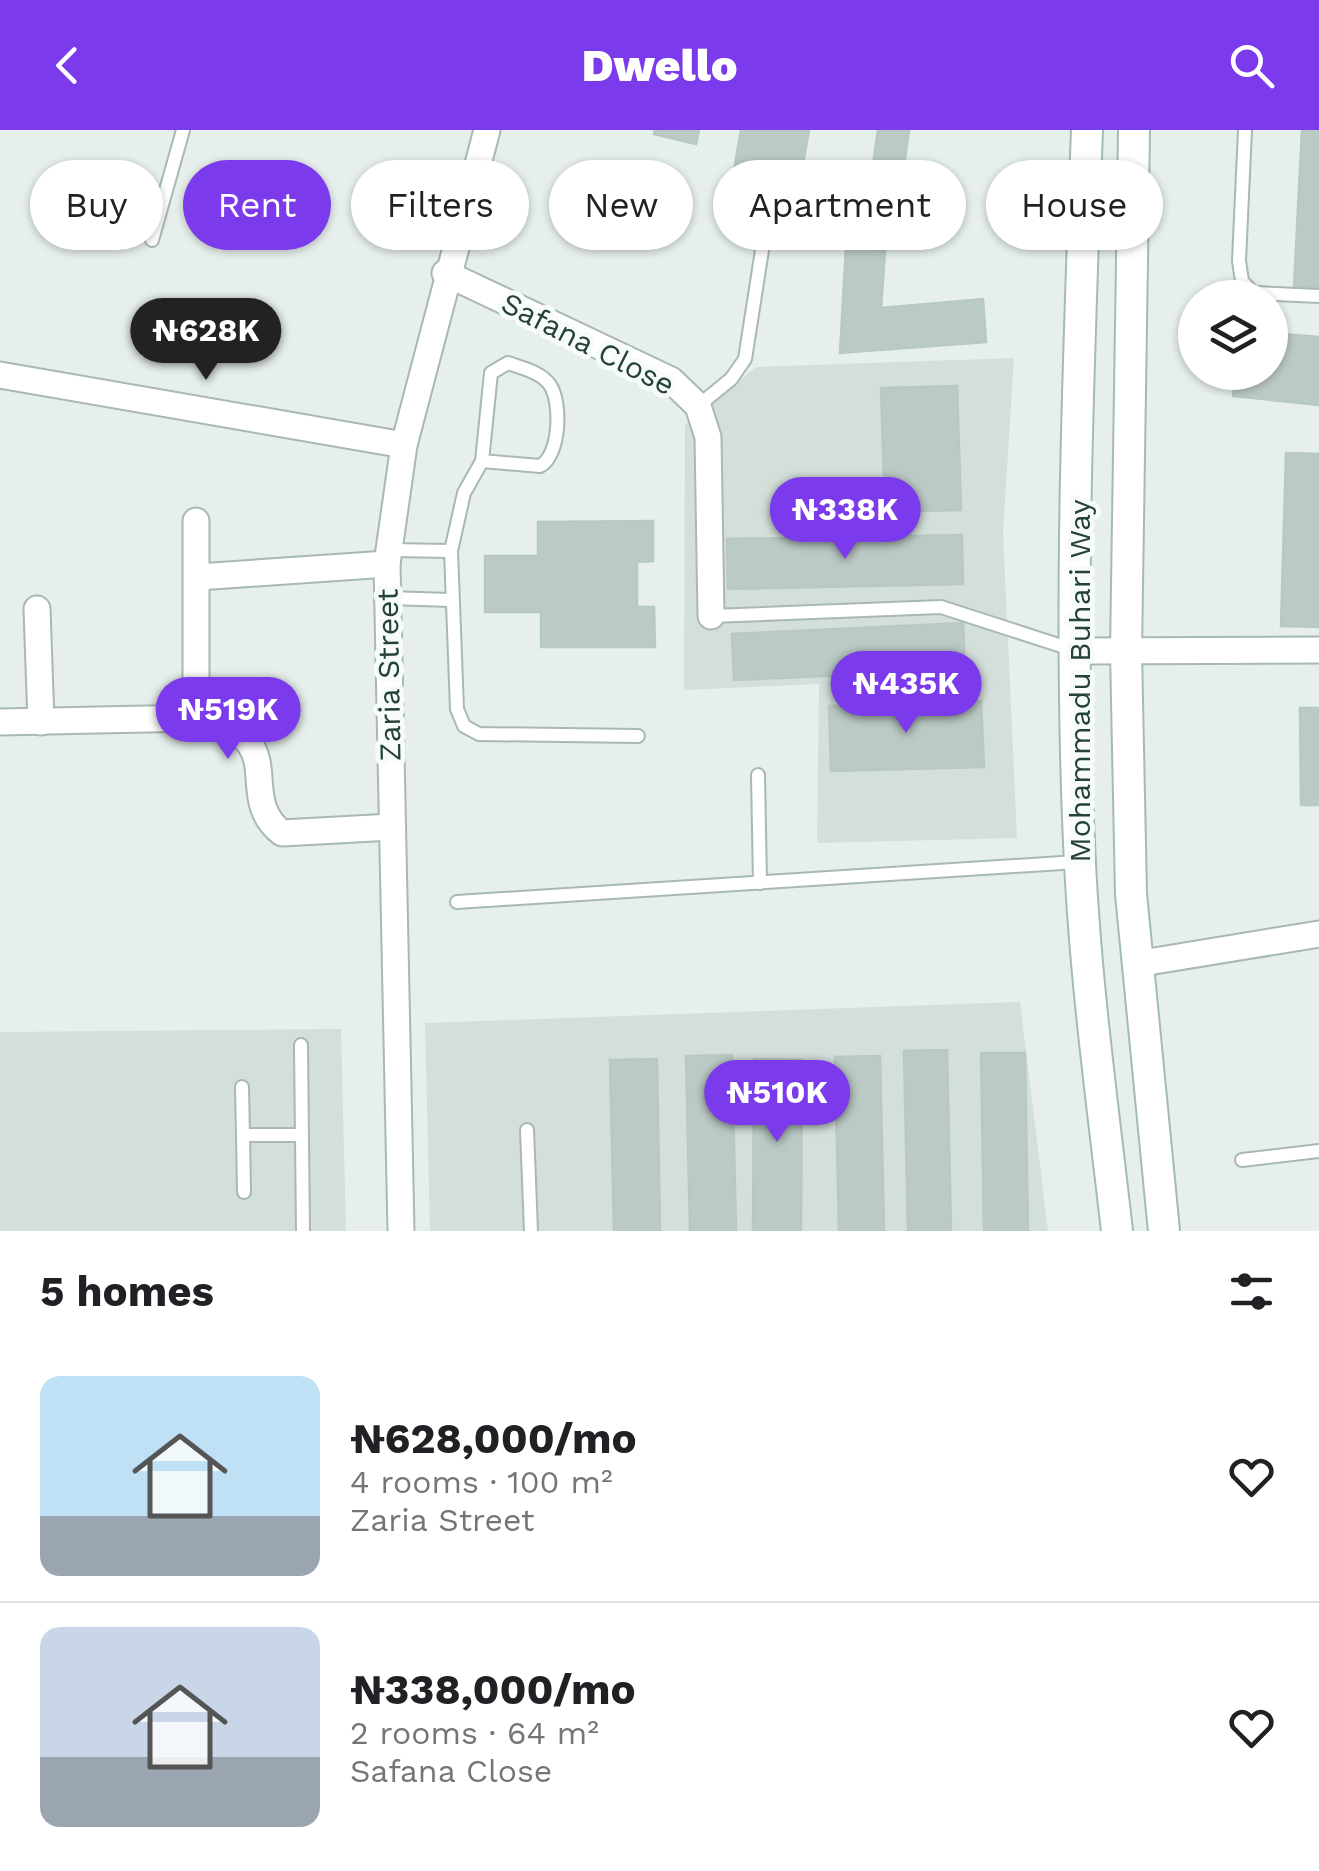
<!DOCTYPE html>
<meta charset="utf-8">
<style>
:root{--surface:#fff;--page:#f6f6f6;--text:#202124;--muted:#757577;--line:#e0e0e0;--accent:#7c3aed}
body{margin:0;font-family:"Work Sans",sans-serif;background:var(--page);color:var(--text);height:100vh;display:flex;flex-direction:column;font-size:38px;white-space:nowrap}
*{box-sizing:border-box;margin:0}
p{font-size:32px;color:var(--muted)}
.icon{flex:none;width:55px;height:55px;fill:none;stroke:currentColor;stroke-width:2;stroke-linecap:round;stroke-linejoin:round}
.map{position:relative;height:1101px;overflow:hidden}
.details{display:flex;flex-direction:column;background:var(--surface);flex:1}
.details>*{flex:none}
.hud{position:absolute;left:30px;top:30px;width:1260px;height:90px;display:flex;gap:20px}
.buttons{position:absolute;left:1178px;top:150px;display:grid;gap:20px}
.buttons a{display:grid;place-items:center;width:110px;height:110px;border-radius:50%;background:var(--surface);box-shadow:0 2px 8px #0004;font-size:50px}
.price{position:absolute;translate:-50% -85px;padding:0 22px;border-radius:35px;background:var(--accent);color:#fff;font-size:32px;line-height:65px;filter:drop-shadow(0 2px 5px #0008)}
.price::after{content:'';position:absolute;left:50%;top:60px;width:30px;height:22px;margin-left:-15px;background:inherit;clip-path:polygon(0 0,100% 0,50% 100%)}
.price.active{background:#222;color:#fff}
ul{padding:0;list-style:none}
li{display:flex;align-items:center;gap:30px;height:250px;padding:0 40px}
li+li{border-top:2px solid var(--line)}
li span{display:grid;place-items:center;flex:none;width:280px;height:200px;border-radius:20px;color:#555}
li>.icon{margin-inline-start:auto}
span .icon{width:120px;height:120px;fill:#fffc;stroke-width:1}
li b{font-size:42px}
h2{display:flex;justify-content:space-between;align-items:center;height:120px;padding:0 40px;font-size:42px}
.tag{padding:0 35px;border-radius:45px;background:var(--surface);box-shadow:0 2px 8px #0004;font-size:35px;line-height:90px}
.tag.active{background:var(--accent);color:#fff}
header{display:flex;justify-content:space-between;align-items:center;height:130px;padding:0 40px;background:var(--accent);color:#fff;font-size:45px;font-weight:800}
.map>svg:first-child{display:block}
</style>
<header><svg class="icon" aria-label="back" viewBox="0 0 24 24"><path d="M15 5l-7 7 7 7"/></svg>Dwello<svg class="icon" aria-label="search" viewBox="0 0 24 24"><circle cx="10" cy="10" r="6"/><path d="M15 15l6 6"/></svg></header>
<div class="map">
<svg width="1319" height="1101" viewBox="0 0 1319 1101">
<rect width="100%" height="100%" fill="#e6efeb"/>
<g fill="#d4dfda">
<polygon points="1014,228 1003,402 1017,708 817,713 819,554 684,560 685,295 756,237"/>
<polygon points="1020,872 1048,1101 430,1101 425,893"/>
<polygon points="341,899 346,1101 0,1101 0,902"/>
</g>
<g fill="#bbcac4" stroke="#b8c9c2" stroke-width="2.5">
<polygon points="655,0 699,0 696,14 654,4"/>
<polygon points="741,0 809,0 795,80 729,68"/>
<polygon points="878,0 909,0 903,44 956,53 950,88 867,75"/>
<polygon points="1302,0 1319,0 1319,157 1294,156"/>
<polygon points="846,117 885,121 881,178 983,169 986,212 840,223"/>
<polygon points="1270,203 1319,207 1319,275 1233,266 1235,242 1270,242"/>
<polygon points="957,256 961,380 885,382 881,258"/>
<polygon points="1286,323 1319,324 1319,497 1281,496"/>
<polygon points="653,391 653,431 637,432 637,477 654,477 655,517 541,517 541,482 485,482 485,426 538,426 538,392"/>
<polygon points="962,405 963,454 728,459 727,409"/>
<polygon points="963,493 965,540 734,550 732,504"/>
<polygon points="981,571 984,637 831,641 829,576"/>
<polygon points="1300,578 1319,578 1319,675 1301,675"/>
<polygon points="947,920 951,1101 908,1101 904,921"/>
<polygon points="981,923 1025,923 1028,1101 984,1101"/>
<polygon points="732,925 736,1101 690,1101 686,926"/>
<polygon points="880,926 884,1101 839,1101 835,927"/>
<polygon points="657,929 660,1101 614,1101 610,930"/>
<polygon points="754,929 802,930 801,1101 753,1101"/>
</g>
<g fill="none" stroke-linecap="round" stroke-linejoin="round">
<g stroke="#a8b8b2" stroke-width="16">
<g id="lane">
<polyline points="1245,0 1239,131 1242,151 1253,163 1319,166"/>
<polyline points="152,110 183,0"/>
<polyline points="698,276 731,249 745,229 765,101"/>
<path d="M 482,331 L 540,336 C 560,326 562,273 550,255 C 541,242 522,238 508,233 L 491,243 L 482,331 L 464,363 L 451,421 L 457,579 L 464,596 L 479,604 L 638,606"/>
<polyline points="389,420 451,421"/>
<polyline points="388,468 451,470"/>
<polyline points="711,486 941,477 1074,520"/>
<polyline points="758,645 760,753"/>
<polyline points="457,772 1077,732"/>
<polyline points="301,915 303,1101"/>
<polyline points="242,957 243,1005 299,1005"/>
<polyline points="527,1000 531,1101"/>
<polyline points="243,1005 244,1062"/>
<polyline points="1242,1030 1319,1021"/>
</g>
</g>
<g stroke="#a8b8b2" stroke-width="29">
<g id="street">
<polyline points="445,143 671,250 698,276 708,307 711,486"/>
<polyline points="0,245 404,315"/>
<polyline points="198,447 387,434"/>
<polyline points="37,479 41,592"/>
<polyline points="1077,521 1319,520"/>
<polyline points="196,588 196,391"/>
<path d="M 0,592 L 196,588 C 297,607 232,664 282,703 L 392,697"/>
<polyline points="1136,834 1319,804"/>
<polyline points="401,1101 387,434 404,315 487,0"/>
</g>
</g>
<g stroke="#a4bbb3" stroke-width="34">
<g id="secondary">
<path d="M 1087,0 C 1078,240 1068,494 1080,733 C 1086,856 1103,978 1117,1101"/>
<polyline points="1134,0 1126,521 1131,764 1164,1101"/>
</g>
</g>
<use href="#lane" stroke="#fff" stroke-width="12"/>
<use href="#street" stroke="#fff" stroke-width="25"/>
<use href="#secondary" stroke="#fff" stroke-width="30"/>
</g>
<g text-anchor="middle" stroke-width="10" stroke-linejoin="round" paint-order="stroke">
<g font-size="30" fill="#24423a" stroke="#f7fbf9">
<text transform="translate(588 214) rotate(27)" y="10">Safana Close</text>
<text transform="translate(389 545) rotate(-91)" y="10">Zaria Street</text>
<text transform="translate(1080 551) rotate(-90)" y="10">Mohammadu Buhari Way</text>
</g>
</g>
</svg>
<div class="buttons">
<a><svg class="icon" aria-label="layers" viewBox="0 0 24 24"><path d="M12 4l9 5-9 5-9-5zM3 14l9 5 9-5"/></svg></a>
</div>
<b class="price active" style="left:206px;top:253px">₦628K</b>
<b class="price" style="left:845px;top:432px">₦338K</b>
<b class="price" style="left:906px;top:606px">₦435K</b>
<b class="price" style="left:228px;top:632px">₦519K</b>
<b class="price" style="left:777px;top:1015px">₦510K</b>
<div class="hud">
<a class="tag">Buy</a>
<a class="tag active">Rent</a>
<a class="tag">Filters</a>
<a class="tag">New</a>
<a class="tag">Apartment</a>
<a class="tag">House</a>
</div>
</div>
<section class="details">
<h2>5 homes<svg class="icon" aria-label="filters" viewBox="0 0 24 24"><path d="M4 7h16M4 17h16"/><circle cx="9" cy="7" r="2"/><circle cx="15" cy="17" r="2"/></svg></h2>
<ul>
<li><span style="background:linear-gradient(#bfe0f5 70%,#9aa5b1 0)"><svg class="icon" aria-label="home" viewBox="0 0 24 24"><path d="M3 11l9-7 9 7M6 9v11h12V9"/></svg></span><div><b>₦628,000/mo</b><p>4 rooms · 100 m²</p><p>Zaria Street</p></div><svg class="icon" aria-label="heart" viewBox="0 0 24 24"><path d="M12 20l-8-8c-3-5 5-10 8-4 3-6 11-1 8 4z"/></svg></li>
<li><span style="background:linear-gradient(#c9d6e8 65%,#9aa5b1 0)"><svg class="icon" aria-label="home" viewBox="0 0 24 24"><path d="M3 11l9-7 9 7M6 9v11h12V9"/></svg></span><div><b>₦338,000/mo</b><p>2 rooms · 64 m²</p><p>Safana Close</p></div><svg class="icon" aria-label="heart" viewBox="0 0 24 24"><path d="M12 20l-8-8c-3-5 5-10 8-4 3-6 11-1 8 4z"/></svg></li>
</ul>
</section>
